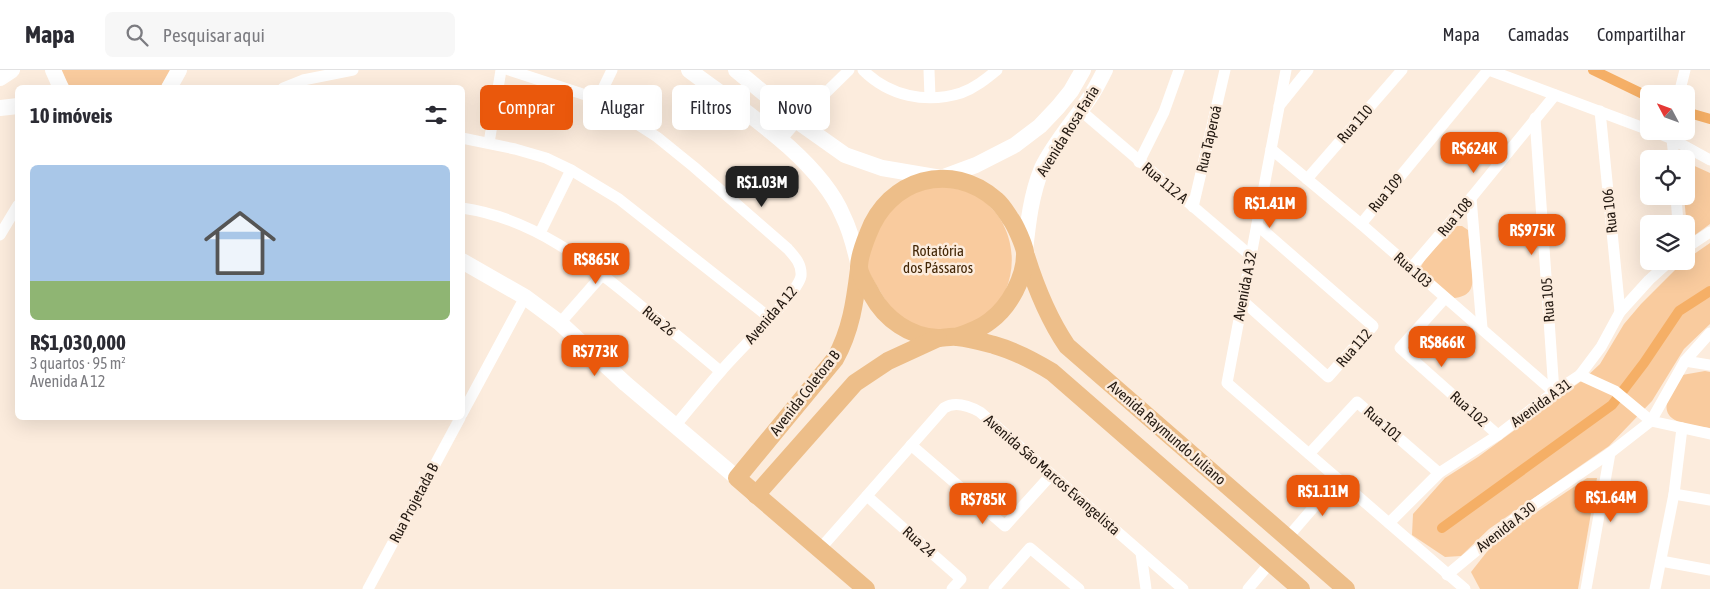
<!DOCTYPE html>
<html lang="pt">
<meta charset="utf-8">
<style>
:root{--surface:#fff;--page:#f7f7f7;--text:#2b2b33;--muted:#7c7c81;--line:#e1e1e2;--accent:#ea580c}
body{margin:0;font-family:"Asap Condensed",sans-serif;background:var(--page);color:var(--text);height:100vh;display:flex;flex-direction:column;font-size:19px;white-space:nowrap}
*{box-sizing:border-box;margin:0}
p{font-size:16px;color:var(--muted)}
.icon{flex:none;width:28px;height:28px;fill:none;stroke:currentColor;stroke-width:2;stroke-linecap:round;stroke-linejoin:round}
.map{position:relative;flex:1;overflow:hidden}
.side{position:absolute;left:15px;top:15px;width:450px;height:335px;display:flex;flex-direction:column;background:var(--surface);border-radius:8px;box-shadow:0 5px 20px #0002}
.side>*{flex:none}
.top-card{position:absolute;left:480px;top:15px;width:475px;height:45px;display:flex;gap:10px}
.needle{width:32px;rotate:311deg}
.fabs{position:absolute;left:1640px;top:15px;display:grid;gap:10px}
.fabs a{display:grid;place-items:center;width:55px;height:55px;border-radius:8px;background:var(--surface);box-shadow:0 5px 20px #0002;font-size:25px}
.price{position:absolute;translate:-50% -42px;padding:0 11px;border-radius:10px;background:var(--accent);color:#fff;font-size:16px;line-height:32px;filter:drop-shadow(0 1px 2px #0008)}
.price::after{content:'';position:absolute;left:50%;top:30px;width:15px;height:11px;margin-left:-8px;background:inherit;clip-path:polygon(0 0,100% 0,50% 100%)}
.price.current{background:#222;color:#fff}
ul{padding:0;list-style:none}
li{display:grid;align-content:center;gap:10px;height:265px;padding:0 15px}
li span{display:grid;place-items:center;height:155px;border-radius:8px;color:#555}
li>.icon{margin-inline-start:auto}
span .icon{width:90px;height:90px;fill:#fffc;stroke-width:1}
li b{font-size:21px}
h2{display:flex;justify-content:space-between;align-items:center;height:60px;padding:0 15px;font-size:21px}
.chip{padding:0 18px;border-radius:8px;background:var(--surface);box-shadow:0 5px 20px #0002;font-size:18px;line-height:45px}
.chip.current{background:var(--accent);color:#fff}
header{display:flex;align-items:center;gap:30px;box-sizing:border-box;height:70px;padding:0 25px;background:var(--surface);border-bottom:1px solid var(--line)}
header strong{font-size:24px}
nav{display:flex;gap:28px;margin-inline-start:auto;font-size:18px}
.search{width:350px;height:45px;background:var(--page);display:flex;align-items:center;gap:12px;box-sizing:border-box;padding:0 18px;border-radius:8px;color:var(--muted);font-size:19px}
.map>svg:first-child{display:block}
</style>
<header>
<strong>Mapa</strong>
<div class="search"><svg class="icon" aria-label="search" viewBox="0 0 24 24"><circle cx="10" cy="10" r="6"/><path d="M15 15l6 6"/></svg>Pesquisar aqui</div>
<nav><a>Mapa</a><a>Camadas</a><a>Compartilhar</a></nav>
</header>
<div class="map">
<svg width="1710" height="519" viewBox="0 0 1710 519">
<rect width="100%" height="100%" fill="#fcecdd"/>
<g fill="#f9cb9e">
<polygon points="59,0 171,0 160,18 70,17"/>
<polygon points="1686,92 1710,103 1710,154 1688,170 1684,126 1686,126"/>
<path d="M 936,116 C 949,118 961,118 973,124 C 1019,148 1025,214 986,247 C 980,252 959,260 951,263 C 943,265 909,255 899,253 L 864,194 L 888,135 L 899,127 Z"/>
<path d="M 1456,156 L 1462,156 L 1468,160 C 1469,170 1470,181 1471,192 C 1473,209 1477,226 1454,228 L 1426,206 L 1420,198 L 1426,188 Z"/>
<polygon points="1710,173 1710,254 1684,279 1652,331 1609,376 1489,459 1461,486 1445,487 1412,465 1413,444 1445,408 1478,387 1584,309 1600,294 1624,254 1641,234 1684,191"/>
<path d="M 1705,301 L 1710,302 L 1710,358 C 1694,355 1659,355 1668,329 C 1671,321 1678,313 1682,305 Z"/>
<polygon points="1587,408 1597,408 1578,519 1480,519 1471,502 1497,469"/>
</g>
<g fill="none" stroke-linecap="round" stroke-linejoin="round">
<g stroke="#f5af66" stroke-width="10">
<polyline points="1593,0 1649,27"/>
<polyline points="1686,42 1710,49"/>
<polyline points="1442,458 1612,335 1644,293 1679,241 1710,221"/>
</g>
<g stroke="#fff" stroke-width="11">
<path d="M 509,0 L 598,29 L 657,67 L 694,97 L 788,179 C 795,187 802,194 801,206 C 798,224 737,282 722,300 C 706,318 691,337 675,356"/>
<path d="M 863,0 C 889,26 926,34 961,23 C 975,18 986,9 997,0"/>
<polyline points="929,0 930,27"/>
<polyline points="1286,0 1227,313 1465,519"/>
<polyline points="1489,0 1649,60"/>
<polyline points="283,18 303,10 353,0"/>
<polyline points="1680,20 1685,0"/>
<polyline points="598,29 612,0"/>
<polyline points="1279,36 1308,0"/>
<polyline points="1080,40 1251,186"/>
<polyline points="1600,41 1620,242"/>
<polyline points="1535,48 1554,322"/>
<polyline points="1653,61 1672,69 1710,90"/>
<polyline points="462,68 515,79 546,88 571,100 619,129 770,248"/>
<polyline points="1672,69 1674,89"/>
<polyline points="781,70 797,51 849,0"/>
<polyline points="489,73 501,0"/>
<polyline points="1271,79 1361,154 1554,322"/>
<polyline points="1139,92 1164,42 1179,0"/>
<polyline points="1307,109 1402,0"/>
<polyline points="1676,126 1678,154"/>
<polyline points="1471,128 1482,258"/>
<polyline points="1193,137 1225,0"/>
<path d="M 462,138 C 533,148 588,192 641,236 C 667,257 694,279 720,301"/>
<polyline points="1361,154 1488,0"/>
<polyline points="540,163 571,100"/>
<polyline points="0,165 18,135"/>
<polyline points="1686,178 1710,162"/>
<polyline points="1411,198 1471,128 1555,25"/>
<polyline points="1445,228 1400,278 1498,365"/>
<polyline points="1243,231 1328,307 1373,256 1257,155"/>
<polyline points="560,253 603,204"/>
<polyline points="1685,291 1710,295"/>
<polyline points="1580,305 1615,321 1651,351 1710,364"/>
<polyline points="462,344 525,227"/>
<polyline points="911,375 1005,456 1051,405"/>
<polyline points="1309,384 1357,332 1439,403"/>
<polyline points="1674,424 1710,430"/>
<polyline points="867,426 961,509 952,519"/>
<polyline points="1389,453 1439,403 1498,365 1554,322 1580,305 1601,277 1620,242 1649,210 1670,191"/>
<polyline points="1288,467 1338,409"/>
<path d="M 820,479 L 944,338 C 955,331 969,336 980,342 L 1183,519"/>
<polyline points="1141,483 1146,519"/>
<polyline points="1661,491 1710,500"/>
<polyline points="1447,505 1523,442 1610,383 1651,351 1685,291 1710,263"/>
<polyline points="368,519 460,348"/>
<polyline points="994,519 1030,478 1079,519"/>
<polyline points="1248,519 1270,493"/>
<polyline points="1586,519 1610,383"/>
<polyline points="1655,519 1674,424 1682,358"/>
</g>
<g stroke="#fff" stroke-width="16">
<polyline points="53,0 61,18"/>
<path d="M 689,0 C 738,37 819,88 843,146 C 851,162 855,179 859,197"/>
<polyline points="736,0 797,51 845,85 882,98 941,108 976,95 1015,75 1040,56 1058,37 1071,21 1083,0"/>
<polyline points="0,8 12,0"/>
<polyline points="169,18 179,0"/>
<polyline points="0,38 18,36"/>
<path d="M 1025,181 C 1028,153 1031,125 1042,98 C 1055,71 1076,49 1092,24 C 1097,16 1101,8 1105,0"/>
<polyline points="462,191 525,227 560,253 626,314 737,408"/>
</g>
<g stroke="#edbe89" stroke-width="18">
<path d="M 1026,186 C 1036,218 1048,248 1067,276 L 1346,519"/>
<path d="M 859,199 C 855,231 851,261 835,289 L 737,408 L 866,519"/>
<path d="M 956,267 C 968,263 980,259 990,251 C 1009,237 1026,207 1025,182 C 1024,175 1015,154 1010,148 C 1006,142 1002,135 996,130 C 951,90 888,109 868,164 C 864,174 859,187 859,197 C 859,205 868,217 872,225 C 885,249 910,267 938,268 C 944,268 951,266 957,267 C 969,268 983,272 994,275 C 1015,281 1034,291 1052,302 L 1301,519"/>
<polyline points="756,425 855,313 888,291 938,268"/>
</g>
</g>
<g text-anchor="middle" stroke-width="5" stroke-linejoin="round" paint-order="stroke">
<g font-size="15" fill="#231911" stroke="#fcecdd">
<text transform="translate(1355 54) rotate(-49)" y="5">Rua 110</text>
<text transform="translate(1068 61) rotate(-58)" y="5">Avenida Rosa Faria</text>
<text transform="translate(1209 69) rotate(-77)" y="5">Rua Taperoá</text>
<text transform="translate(1165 113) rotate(40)" y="5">Rua 112 A</text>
<text transform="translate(1386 123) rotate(-50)" y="5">Rua 109</text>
<text transform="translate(1610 141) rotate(-96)" y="5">Rua 106</text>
<text transform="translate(1455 147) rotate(-50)" y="5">Rua 108</text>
<text transform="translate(1413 200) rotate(41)" y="5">Rua 103</text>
<text transform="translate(1245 216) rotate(-79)" y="5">Avenida A 32</text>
<text transform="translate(1548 230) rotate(-94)" y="5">Rua 105</text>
<text transform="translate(771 245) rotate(-49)" y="5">Avenida A 12</text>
<text transform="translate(659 251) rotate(40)" y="5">Rua 26</text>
<text transform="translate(1354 278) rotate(-49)" y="5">Rua 112</text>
<text transform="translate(805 323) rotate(-52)" y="5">Avenida Coletora B</text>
<text transform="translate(1541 333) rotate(-36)" y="5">Avenida A 31</text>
<text transform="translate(1469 339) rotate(42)" y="5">Rua 102</text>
<text transform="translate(1383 354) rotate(41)" y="5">Rua 101</text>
<text transform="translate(1167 363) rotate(41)" y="5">Avenida Raymundo Juliano</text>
<text transform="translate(1052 405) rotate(41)" y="5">Avenida São Marcos Evangelista</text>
<text transform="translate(414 433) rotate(-62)" y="5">Rua Projetada B</text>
<text transform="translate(1506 457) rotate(-38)" y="5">Avenida A 30</text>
<text transform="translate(919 472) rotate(42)" y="5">Rua 24</text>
</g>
<g font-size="15" fill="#432707" stroke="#fcecdd">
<text x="938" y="186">Rotatória<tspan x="938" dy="17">dos Pássaros</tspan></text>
</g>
</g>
</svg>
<div class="fabs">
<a><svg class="needle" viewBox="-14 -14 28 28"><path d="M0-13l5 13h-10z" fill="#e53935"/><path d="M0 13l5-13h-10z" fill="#7c7c81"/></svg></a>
<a><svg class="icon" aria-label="locate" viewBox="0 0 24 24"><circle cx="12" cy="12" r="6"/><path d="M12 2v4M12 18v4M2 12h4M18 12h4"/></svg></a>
<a><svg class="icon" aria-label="layers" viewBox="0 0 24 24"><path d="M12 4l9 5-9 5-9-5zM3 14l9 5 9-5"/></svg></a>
</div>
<b class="price" style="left:1474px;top:104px">R$624K</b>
<b class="price current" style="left:762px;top:138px">R$1.03M</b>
<b class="price" style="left:1270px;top:159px">R$1.41M</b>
<b class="price" style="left:1532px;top:186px">R$975K</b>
<b class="price" style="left:596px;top:215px">R$865K</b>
<b class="price" style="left:1442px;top:298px">R$866K</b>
<b class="price" style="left:595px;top:307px">R$773K</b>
<b class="price" style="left:1323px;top:447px">R$1.11M</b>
<b class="price" style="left:1611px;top:453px">R$1.64M</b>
<b class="price" style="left:983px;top:455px">R$785K</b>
<div class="top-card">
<a class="chip current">Comprar</a>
<a class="chip">Alugar</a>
<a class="chip">Filtros</a>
<a class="chip">Novo</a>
</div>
<section class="side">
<h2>10 imóveis<svg class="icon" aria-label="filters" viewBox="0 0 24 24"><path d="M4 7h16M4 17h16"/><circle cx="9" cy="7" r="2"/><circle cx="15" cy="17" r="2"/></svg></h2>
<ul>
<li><span style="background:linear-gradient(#a9c7e8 75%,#8fb573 0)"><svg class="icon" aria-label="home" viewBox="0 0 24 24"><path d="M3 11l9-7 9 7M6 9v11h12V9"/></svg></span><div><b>R$1,030,000</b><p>3 quartos · 95 m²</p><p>Avenida A 12</p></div></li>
</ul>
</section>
</div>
